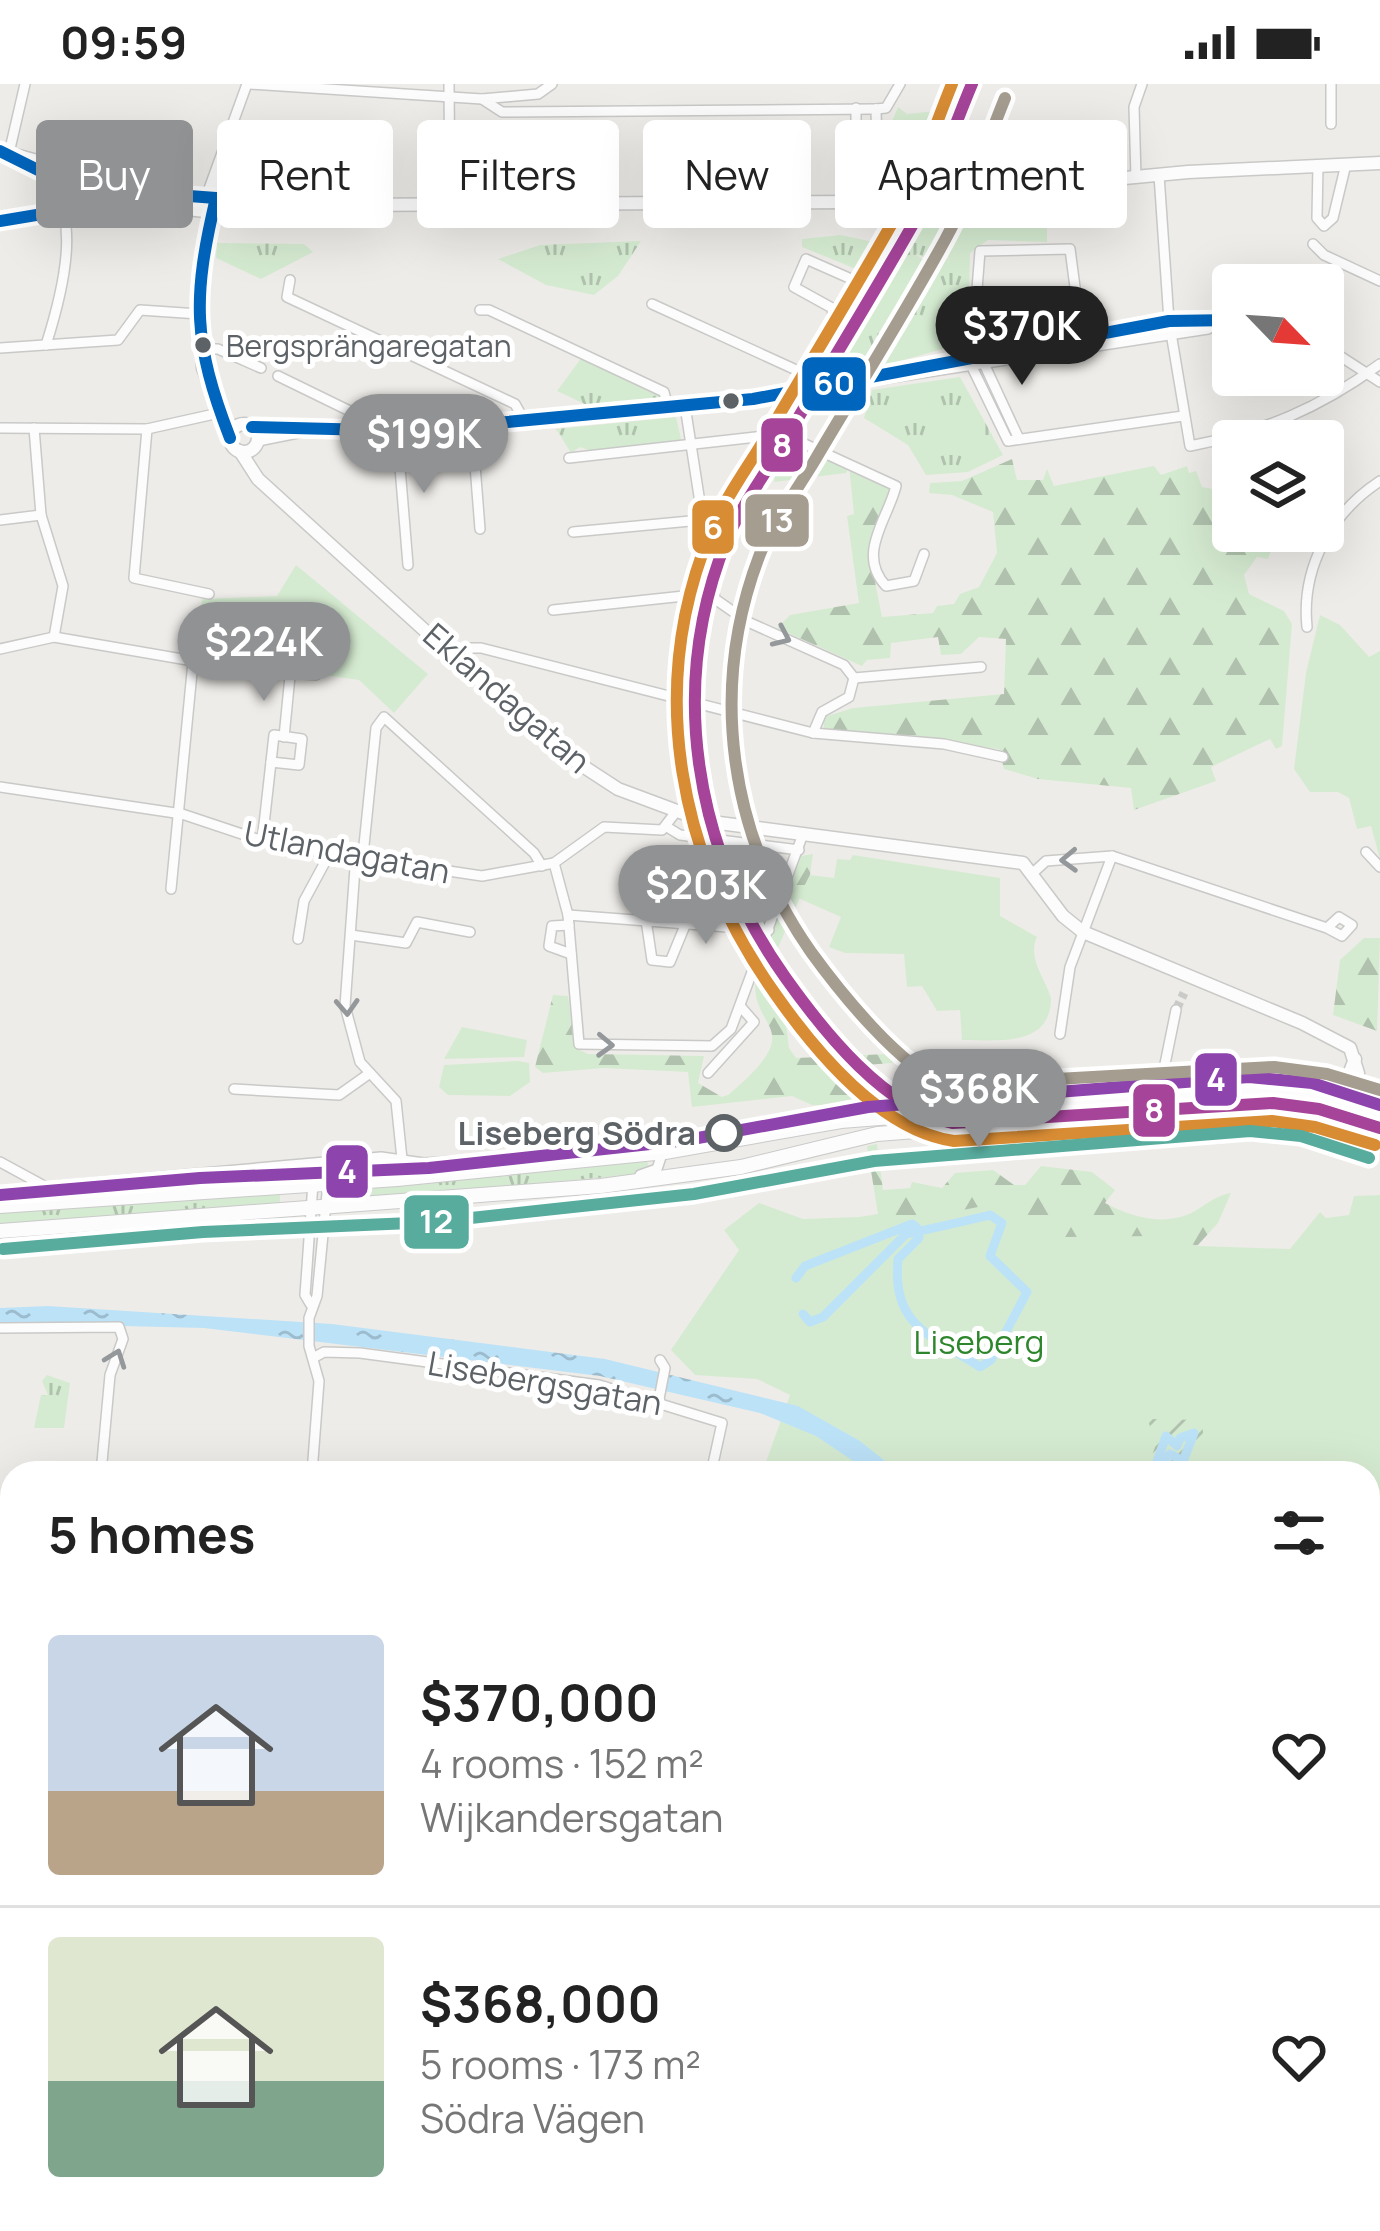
<!DOCTYPE html>
<meta charset="utf-8">
<style>
:root{--surface:#fff;--page:#f2f2f2;--text:#222;--muted:#767676;--line:#e0e0e0;--accent:#909294}
body{margin:0;font-family:Manrope,sans-serif;background:var(--page);color:var(--text);height:100vh;display:flex;flex-direction:column;font-size:45px;white-space:nowrap}
*{box-sizing:border-box;margin:0}
p{font-size:39px;color:var(--muted)}
.icon{flex:none;width:66px;height:66px;fill:none;stroke:currentColor;stroke-width:2;stroke-linecap:round;stroke-linejoin:round}
.map{position:relative;flex:1;overflow:hidden}
.drawer{position:absolute;left:0px;top:1377px;width:1380px;height:771px;display:flex;flex-direction:column;background:var(--surface);border-radius:36px 36px 0 0;box-shadow:0 12px 48px #0002}
.drawer>*{flex:none}
.top-card{position:absolute;left:36px;top:36px;width:1308px;height:108px;display:flex;gap:24px}
.needle{width:78px;rotate:115deg}
.controls{position:absolute;left:1212px;top:180px;display:grid;gap:24px}
.controls a{display:grid;place-items:center;width:132px;height:132px;border-radius:12px;background:var(--surface);box-shadow:0 12px 48px #0002;font-size:60px}
.price{position:absolute;translate:-50% -102px;padding:0 27px;border-radius:42px;background:var(--accent);color:#fff;font-size:39px;line-height:78px;filter:drop-shadow(0 3px 6px #0008)}
.price::after{content:'';position:absolute;left:50%;top:72px;width:36px;height:27px;margin-left:-18px;background:inherit;clip-path:polygon(0 0,100% 0,50% 100%)}
.price.on{background:#222;color:#fff}
ul{padding:0;list-style:none}
li{display:flex;align-items:center;gap:36px;height:300px;padding:0 48px}
li+li{border-top:3px solid var(--line)}
li span{display:grid;place-items:center;flex:none;width:336px;height:240px;border-radius:12px;color:#555}
li>.icon{margin-inline-start:auto}
span .icon{width:144px;height:144px;fill:#fffc;stroke-width:1}
li b{font-size:51px}
h2{display:flex;justify-content:space-between;align-items:center;height:144px;padding:0 48px;font-size:51px}
.pill{padding:0 42px;border-radius:12px;background:var(--surface);box-shadow:0 12px 48px #0002;font-size:42px;line-height:108px}
.pill.on{background:var(--accent);color:#fff}
.status{display:flex;justify-content:space-between;align-items:center;height:84px;padding:0 60px;background:var(--surface);direction:ltr}
.status svg{height:33px;fill:currentColor}
.map>svg:first-child{display:block}
</style>
<div class="status"><b>09:59</b><svg viewBox="0 0 49 12"><path d="M0 12V9h3v3zM5 12V6h3v6zM10 12V3h3v9zM15 12V0h3v12zM26 1h20v11H26zM47 4h2v5h-2z"/></svg></div>
<div class="map">
<svg width="1380" height="2147" viewBox="0 0 1380 2147">
<defs>
<pattern id="grass-tufts" width="24" height="20" patternUnits="userSpaceOnUse" patternTransform="scale(3)"><rect width="24" height="20" fill="#d5ebd1"/><path d="M3 7l-1-3M5 7V3M7 7l1-3M15 17l-1-3M17 17v-4M19 17l1-3" fill="none" stroke="#b0c2ad"/></pattern>
<pattern id="forest-firs" width="22" height="20" patternUnits="userSpaceOnUse" patternTransform="scale(3)"><rect width="22" height="20" fill="#d5ebd1"/><path d="M5 1l3.5 6h-7zM16 11l3.5 6h-7z" fill="#b0c2ad"/></pattern>
<pattern id="garden-furrows" width="10" height="10" patternUnits="userSpaceOnUse" patternTransform="scale(3)"><rect width="10" height="10" fill="#d5ebd1"/><path d="M-1 1l2-2M0 10L10 0M9 11l2-2" fill="none" stroke="#b0c2ad"/></pattern>
<pattern id="water-ripples" width="26" height="14" patternUnits="userSpaceOnUse" patternTransform="scale(3)"><rect width="26" height="14" fill="#bce2f8"/><path d="M2 4q2-2 4 0t4 0M15 11q2-2 4 0t4 0" fill="none" stroke="#9cbbcd"/></pattern>
</defs>
<rect width="100%" height="100%" fill="#eeece8"/>
<g fill="url(#grass-tufts)">
<polygon points="898,23 907,30 936,27 935,47 946,48 946,90 934,101 898,102 888,94 888,47"/>
<polygon points="1047,115 1047,158 988,156 970,169 968,258 850,291 844,229 859,228 876,193 802,163 802,155 841,151 887,161 866,128 893,124 892,163 912,168 931,181 933,170 945,161 949,181 944,137 945,158 928,175 898,163 898,124"/>
<polygon points="641,157 618,192 594,211 546,201 498,175 540,161"/>
<polygon points="217,159 304,160 313,168 261,195 216,174"/>
<polygon points="582,273 659,310 659,314 589,322 557,307"/>
<polygon points="960,293 1003,371 968,388 926,391 908,361 864,334 872,306"/>
<polygon points="676,333 682,359 597,369 580,363 571,369 556,345"/>
<polygon points="796,361 849,382 846,389 774,398 776,383 786,380 787,370"/>
<polygon points="646,1074 649,1083 639,1090 339,1118 337,1107"/>
<polygon points="280,1104 280,1122 0,1141 0,1126"/>
<polygon points="47,1291 70,1299 64,1344 34,1344 41,1311 48,1311 42,1297"/>
</g>
<g fill="url(#forest-firs)">
<polygon points="1012,375 1017,396 1043,396 1047,385 1054,402 1154,382 1161,391 1187,382 1189,389 1196,387 1202,403 1233,409 1233,447 1279,447 1268,475 1257,473 1244,491 1249,510 1284,527 1292,540 1282,662 1276,665 1270,655 1211,683 1216,697 1134,726 1131,704 1038,695 1004,685 999,665 824,645 824,633 853,624 1004,610 1006,555 979,553 961,570 941,571 938,553 891,559 890,574 867,576 862,582 777,544 790,531 859,519 847,432 854,430 849,382 893,405 869,467 882,533 933,529 937,522 954,520 960,510 979,503 997,469 993,428 952,411 929,409 930,399 962,397"/>
<path d="M 813,770 L 810,791 L 772,877 L 773,924 L 784,924 L 789,964 L 796,974 L 888,970 L 893,979 L 850,982 L 873,1016 L 868,1021 L 812,1021 L 792,1012 L 692,1023 L 688,988 L 604,984 L 543,989 L 535,983 L 553,911 L 568,912 L 576,964 L 588,970 L 704,972 L 698,999 L 722,1013 L 728,1011 C 816,937 743,949 757,886 C 766,847 786,809 801,772 Z"/>
<polygon points="1364,854 1380,854 1377,947 1333,931 1340,876"/>
<path d="M 877,1060 L 883,1106 L 910,1104 L 912,1098 L 942,1104 L 955,1089 L 993,1086 L 1014,1101 L 1025,1101 L 1041,1082 L 1092,1088 L 1115,1106 L 1105,1119 C 1129,1132 1161,1142 1189,1130 C 1205,1123 1211,1113 1231,1109 L 1218,1139 L 1197,1162 L 1380,1234 L 841,1136 L 878,1130 L 867,1062 Z"/>
<polygon points="156,2136 324,2136 327,2144 162,2147"/>
</g>
<g fill="#d5ebd1">
<polygon points="973,324 989,360 970,371 940,371 927,352"/>
<polygon points="296,481 428,590 394,629 359,596 197,573 202,515 277,512"/>
<polygon points="1320,531 1340,541 1369,573 1380,567 1380,775 1371,742 1357,745 1349,714 1338,708 1310,708 1294,685 1306,589"/>
<path d="M 853,771 L 1000,794 L 1000,832 L 1037,853 C 1027,874 1045,894 1051,914 C 1051,964 997,956 962,956 L 960,926 L 937,927 L 922,902 L 907,903 L 904,870 L 845,869 L 829,863 L 841,833 L 798,814 L 810,791 L 834,794 L 837,775 L 850,776 Z"/>
<polygon points="462,943 527,956 524,973 444,975"/>
<polygon points="518,977 529,979 530,998 510,1012 448,1011 439,1003 444,981"/>
<polygon points="1380,1111 1380,1480 1368,1487 1368,1389 762,1389 790,1311 757,1295 695,1291 671,1266 739,1166 724,1146 759,1119 803,1135 943,1130 993,1120 1064,1153 1155,1152 1199,1162 1290,1165 1320,1128 1326,1134 1349,1131 1354,1112"/>
</g>
<polygon fill="url(#garden-furrows)" points="1148,1335 1202,1336 1203,1349 1189,1380 1193,1389 1146,1389 1155,1363"/>
<polygon fill="url(#water-ripples)" points="48,1222 332,1240 605,1275 798,1322 860,1357 900,1389 871,1389 816,1352 760,1329 600,1292 204,1244 0,1239 0,1224"/>
<g fill="none" stroke-linecap="round" stroke-linejoin="round">
<polyline stroke="#bce2f8" stroke-width="3" points="1316,2136 1323,2147"/>
<g stroke="#bce2f8" stroke-width="9">
<path d="M 796,1194 L 805,1182 L 912,1140 C 918,1143 919,1147 919,1154 L 898,1175 C 891,1242 932,1252 980,1283 L 991,1276 L 1027,1208 L 990,1172 L 1002,1139 L 990,1131 C 962,1138 934,1144 906,1150 L 823,1233 L 810,1238 L 803,1230"/>
<polyline points="1153,1389 1166,1352 1177,1362 1180,1354 1194,1349 1183,1377 1170,1370 1163,1377 1175,1389"/>
</g>
<polyline stroke="#cacac8" stroke-width="9" stroke-dasharray="9 4.5" stroke-linecap="butt" points="1176,926 1184,909"/>
<g stroke="#c9c9c8" stroke-width="12">
<g id="minor">
<polyline points="250,0 482,15 502,28 876,25"/>
<polyline points="449,0 450,121"/>
<polyline points="1331,0 1331,40"/>
<polyline points="482,15 538,10 552,0"/>
<polyline points="856,24 856,118"/>
<polyline points="876,25 878,115"/>
<polyline points="876,25 886,24 900,0"/>
<polyline points="9,69 25,0"/>
<path d="M 25,78 C 90,109 64,204 46,261"/>
<polyline points="1318,81 1317,134 1324,142 1333,134 1346,80"/>
<path d="M 1159,91 L 1169,237 L 1190,362 C 1263,348 1320,324 1380,280"/>
<polyline points="1136,94 1134,23 1142,0"/>
<polyline points="206,113 247,0"/>
<polyline points="216,114 221,85"/>
<polyline points="1313,160 1324,171 1380,197"/>
<polyline points="290,196 287,213 515,320 525,338"/>
<polyline points="652,220 805,290 815,306"/>
<polyline points="480,226 489,226 664,308 668,324"/>
<polyline points="1323,261 1380,298"/>
<polyline points="0,264 118,256 140,226 199,230"/>
<polyline points="202,265 218,265 261,284"/>
<polyline points="971,281 1008,357 1183,332"/>
<path d="M 947,282 C 1003,248 1166,242 1233,236"/>
<polyline points="278,292 360,332 366,346"/>
<polyline points="842,302 832,224 794,203 806,175 867,202"/>
<polyline points="776,312 783,350"/>
<polyline points="685,322 715,515 748,538 844,581 854,594"/>
<polyline points="252,343 297,346"/>
<polyline points="472,343 480,445"/>
<polyline points="0,344 147,345 219,329"/>
<polyline points="34,344 41,431 63,502 54,553"/>
<polyline points="147,345 134,494 209,510"/>
<polyline points="397,347 408,481"/>
<polyline points="1019,355 973,256 980,167 1070,165 1083,264"/>
<polyline points="258,357 308,347 472,343 753,315 1208,245 1223,236"/>
<path d="M 569,374 L 783,350 L 896,402 C 888,435 856,470 886,502 L 914,497 L 924,470"/>
<polyline points="0,436 41,431"/>
<polyline points="573,448 701,436"/>
<polyline points="553,526 712,509"/>
<path d="M 1307,543 C 1301,484 1331,429 1380,397"/>
<polyline points="0,565 54,553 240,585 316,591"/>
<polyline points="461,575 471,564 481,564 813,649 944,660 1003,673"/>
<polyline points="854,594 981,583"/>
<polyline points="813,649 822,628 849,613 854,594"/>
<polygon points="274,651 302,655 299,681 271,678"/>
<polyline points="284,653 290,592"/>
<polyline points="0,703 182,730 275,761 482,792 554,779 604,743 662,746 675,729"/>
<polyline points="667,743 680,751 799,766"/>
<polyline points="262,758 271,678"/>
<polyline points="1366,768 1380,783"/>
<polyline points="356,770 345,922 360,978 396,1017 402,1075 397,1095"/>
<polyline points="363,771 376,644 384,633 534,769 542,782"/>
<polyline points="1112,772 1327,844 1339,833 1352,841 1342,852 1327,844"/>
<polyline points="554,779 568,831 579,960 712,962 731,945 803,750"/>
<polyline points="1034,788 1046,777 1112,772 1070,883 1060,950"/>
<polyline points="171,805 193,578"/>
<polyline points="568,831 769,846"/>
<polyline points="646,836 652,876 670,878 686,839"/>
<polyline points="569,841 552,842 549,862 571,870"/>
<polyline points="351,851 406,859 417,838 470,848"/>
<polyline points="298,855 304,817 331,767"/>
<polyline points="708,989 754,938 740,922"/>
<polyline points="234,1005 339,1011 370,989"/>
<polyline points="1167,1011 1165,980 1176,926"/>
<polyline points="0,1078 46,1103 381,1073 424,1079 652,1065"/>
<polyline points="640,1091 657,1085 662,1070"/>
<polyline points="311,1221 305,1211 313,1099"/>
<polyline points="0,1244 119,1243 123,1255 110,1291 101,1389"/>
<polyline points="313,1274 324,1268 360,1269 599,1301 722,1339 711,1389"/>
<polyline points="659,1315 665,1284 660,1276"/>
<polyline points="312,1389 319,1297 309,1262 309,1234 317,1212 328,1099"/>
<polyline points="0,1988 12,1986"/>
<polyline points="97,2136 107,2147"/>
<polyline points="519,2136 528,2145"/>
<polyline points="1353,2143 1380,2134"/>
<polyline points="75,2147 81,2136"/>
<polyline points="570,2147 604,2136"/>
<polyline points="711,2147 711,2136"/>
<polyline points="1030,2147 1033,2136"/>
<polyline points="1067,2147 1068,2136"/>
<polyline points="1094,2147 1102,2141 1168,2147"/>
<polyline points="1182,2147 1183,2136"/>
</g>
</g>
<g stroke="#c9c9c8" stroke-width="15">
<g id="tertiary">
<polyline points="0,67 161,110"/>
<polyline points="127,118 222,129 347,121 856,118"/>
<polyline points="849,120 1188,88 1380,79"/>
<polyline points="214,123 198,199 203,284 230,354"/>
<polyline points="0,137 162,110 271,123"/>
<circle cx="244" cy="354" r="14"/>
<polyline points="240,367 258,395 552,662 618,705 704,737 1023,779 1063,832 1083,848 1302,939 1350,964 1358,989 1336,1034"/>
<polyline points="1334,1029 1355,975"/>
<polyline points="0,1868 12,1876"/>
<polyline points="0,1888 12,1892"/>
<polyline points="1368,1929 1380,1945"/>
<polyline points="1368,1979 1378,1961 1378,1944"/>
<polyline points="1291,2147 1292,2136"/>
</g>
</g>
<g stroke="#cacaca" stroke-width="16">
<g id="secondary">
<polyline points="0,1122 397,1095 665,1068 841,1037 1186,1010 1300,1007 1380,1034"/>
<polyline points="0,1147 601,1102 741,1083 877,1050 1061,1036 1273,1023 1380,1048"/>
<polyline points="1369,1620 1380,1641"/>
<polyline points="1368,1623 1380,1581"/>
</g>
</g>
<g stroke="#c6b494" stroke-width="20">
<g id="motorway">
<polyline points="0,1510 12,1510"/>
<polyline points="0,1526 12,1526"/>
<polyline points="0,1586 12,1573"/>
<polyline points="0,1643 12,1634"/>
<polyline points="1368,1673 1380,1675"/>
<polyline points="1368,1686 1380,1688"/>
<polyline points="0,1712 12,1699"/>
<polyline points="1368,1762 1380,1770"/>
<polyline points="1368,1783 1374,1781"/>
</g>
</g>
<use href="#minor" stroke="#fcfcfc" stroke-width="9"/>
<use href="#tertiary" stroke="#fcfcfc" stroke-width="12"/>
<use href="#secondary" stroke="#fcfcfc" stroke-width="14"/>
<use href="#motorway" stroke="#f0ebe2" stroke-width="16"/>
<g stroke="#c6b494" stroke-width="20" stroke-linecap="butt">
<g id="motorway-bridge">
<polyline points="1368,1701 1380,1704"/>
<polyline points="1368,1718 1380,1720"/>
</g>
</g>
<use href="#motorway-bridge" stroke="#f0ebe2" stroke-width="16"/>
<g stroke="#fff" stroke-width="21">
<g id="bus-1">
<polyline points="0,67 50,92 66,127"/>
<path d="M 0,137 L 162,110 L 216,114 C 192,215 193,258 230,354"/>
<polyline points="252,343 410,347 753,315 1169,237 1233,236"/>
</g>
</g>
<use href="#bus-1" stroke="#0065bd" stroke-width="12"/>
<g stroke="#fff" stroke-width="21">
<path id="tram-1" d="M 972,0 C 952,47 936,98 912,142 C 870,216 825,288 782,361 C 765,391 741,422 727,455 C 667,603 694,765 785,893 C 824,948 885,1025 953,1039 L 1273,1019 L 1319,1025 L 1380,1044"/>
</g>
<g stroke="#fff" stroke-width="21">
<path id="tram-2" d="M 952,0 C 934,44 919,92 895,134 C 854,207 809,280 766,353 C 748,383 725,414 711,447 C 645,606 679,775 776,911 C 816,968 882,1047 954,1057 L 1272,1037 L 1315,1043 L 1375,1061"/>
</g>
<g stroke="#fff" stroke-width="21">
<polyline id="tram-3" points="0,1111 200,1094 429,1084 687,1056 868,1023 1249,993 1312,999 1380,1021"/>
</g>
<g stroke="#fff" stroke-width="21">
<polyline id="tram-4" points="3,1165 203,1148 434,1138 694,1110 874,1077 1250,1047 1301,1052 1369,1074"/>
</g>
<g stroke="#fff" stroke-width="21">
<path id="tram-5" d="M 1005,14 C 986,61 969,112 945,156 C 904,231 858,303 815,376 C 797,406 773,438 760,470 C 708,605 729,751 811,868 C 840,908 900,983 946,1001 L 1274,983 L 1327,990 L 1380,1006"/>
</g>
<use href="#tram-1" stroke="#a54499" stroke-width="12"/>
<use href="#tram-2" stroke="#d88c34" stroke-width="12"/>
<use href="#tram-3" stroke="#8e44ad" stroke-width="12"/>
<use href="#tram-4" stroke="#58ac9e" stroke-width="12"/>
<use href="#tram-5" stroke="#a59d90" stroke-width="12"/>
</g>
<defs><path id="oneway-chevron" d="M-2-3.5L2.5 0L-2 3.5" fill="none" stroke-width="1.6" stroke-linecap="round" stroke-linejoin="round" transform="scale(3)"/></defs>
<g stroke="#95989b">
<use href="#oneway-chevron" transform="translate(782 553) rotate(24)"/>
<use href="#oneway-chevron" transform="translate(1069 776) rotate(178)"/>
<use href="#oneway-chevron" transform="translate(347 923) rotate(87)"/>
<use href="#oneway-chevron" transform="translate(605 961) rotate(2)"/>
<use href="#oneway-chevron" transform="translate(116 1274) rotate(-70)"/>
</g>
<g fill="#5d6267" stroke="#fff" stroke-width="4.5">
<circle cx="203" cy="261" r="10"/>
<circle cx="731" cy="317" r="10"/>
</g>
<circle fill="#fff" stroke="#5d6267" stroke-width="6" cx="724" cy="1049" r="16"/>
<g text-anchor="middle" stroke-width="10" stroke-linejoin="round" paint-order="stroke">
<g font-size="30" fill="#5d6267" stroke="#fff" text-anchor="start">
<text x="226" y="273">Bergsprängaregatan</text>
</g>
<g font-size="33" fill="#5d6267" stroke="#fff">
<text transform="translate(507 614) rotate(41)" y="12">Eklandagatan</text>
<text transform="translate(347 768) rotate(11)" y="12">Utlandagatan</text>
<text transform="translate(545 1299) rotate(10)" y="12">Lisebergsgatan</text>
</g>
<g font-size="33" font-weight="bold" fill="#5d6267" stroke="#fff" text-anchor="end">
<text x="696" y="1061">Liseberg Södra</text>
</g>
<g font-size="33" fill="#2d862c" stroke="#fff">
<text x="979" y="1270">Liseberg</text>
</g>
</g>
<g stroke="#fff" stroke-width="4.5">
<rect x="800" y="271" width="68" height="58" rx="12" fill="#0065bd"/>
<rect x="759" y="332" width="46" height="58" rx="12" fill="#a54499"/>
<rect x="743" y="408" width="68" height="57" rx="12" fill="#a59d90"/>
<rect x="690" y="414" width="46" height="58" rx="12" fill="#d88c34"/>
<rect x="1193" y="967" width="46" height="57" rx="12" fill="#8e44ad"/>
<rect x="1131" y="998" width="46" height="57" rx="12" fill="#a54499"/>
<rect x="324" y="1059" width="46" height="57" rx="12" fill="#8e44ad"/>
<rect x="402" y="1109" width="69" height="58" rx="12" fill="#58ac9e"/>
</g>
<g font-size="33" text-anchor="middle" font-weight="bold" fill="#fff">
<text x="834" y="311">60</text>
<text x="782" y="373">8</text>
<text x="777" y="448">13</text>
<text x="713" y="455">6</text>
<text x="1216" y="1007">4</text>
<text x="1154" y="1038">8</text>
<text x="347" y="1099">4</text>
<text x="436" y="1149">12</text>
</g>
</svg>
<div class="controls">
<a><svg class="needle" viewBox="-14 -14 28 28"><path d="M0-13l5 13h-10z" fill="#e53935"/><path d="M0 13l5-13h-10z" fill="#767676"/></svg></a>
<a><svg class="icon" aria-label="layers" viewBox="0 0 24 24"><path d="M12 4l9 5-9 5-9-5zM3 14l9 5 9-5"/></svg></a>
</div>
<b class="price on" style="left:1022px;top:304px">$370K</b>
<b class="price" style="left:424px;top:412px">$199K</b>
<b class="price" style="left:264px;top:620px">$224K</b>
<b class="price" style="left:706px;top:863px">$203K</b>
<b class="price" style="left:979px;top:1067px">$368K</b>
<div class="top-card">
<a class="pill on">Buy</a>
<a class="pill">Rent</a>
<a class="pill">Filters</a>
<a class="pill">New</a>
<a class="pill">Apartment</a>
</div>
<section class="drawer">
<h2>5 homes<svg class="icon" aria-label="filters" viewBox="0 0 24 24"><path d="M4 7h16M4 17h16"/><circle cx="9" cy="7" r="2"/><circle cx="15" cy="17" r="2"/></svg></h2>
<ul>
<li><span style="background:linear-gradient(#c9d6e8 65%,#b9a48a 0)"><svg class="icon" aria-label="home" viewBox="0 0 24 24"><path d="M3 11l9-7 9 7M6 9v11h12V9"/></svg></span><div><b>$370,000</b><p>4 rooms · 152 m²</p><p>Wijkandersgatan</p></div><svg class="icon" aria-label="heart" viewBox="0 0 24 24"><path d="M12 20l-8-8c-3-5 5-10 8-4 3-6 11-1 8 4z"/></svg></li>
<li><span style="background:linear-gradient(#dfe7d0 60%,#7fa58c 0)"><svg class="icon" aria-label="home" viewBox="0 0 24 24"><path d="M3 11l9-7 9 7M6 9v11h12V9"/></svg></span><div><b>$368,000</b><p>5 rooms · 173 m²</p><p>Södra Vägen</p></div><svg class="icon" aria-label="heart" viewBox="0 0 24 24"><path d="M12 20l-8-8c-3-5 5-10 8-4 3-6 11-1 8 4z"/></svg></li>
</ul>
</section>
</div>
